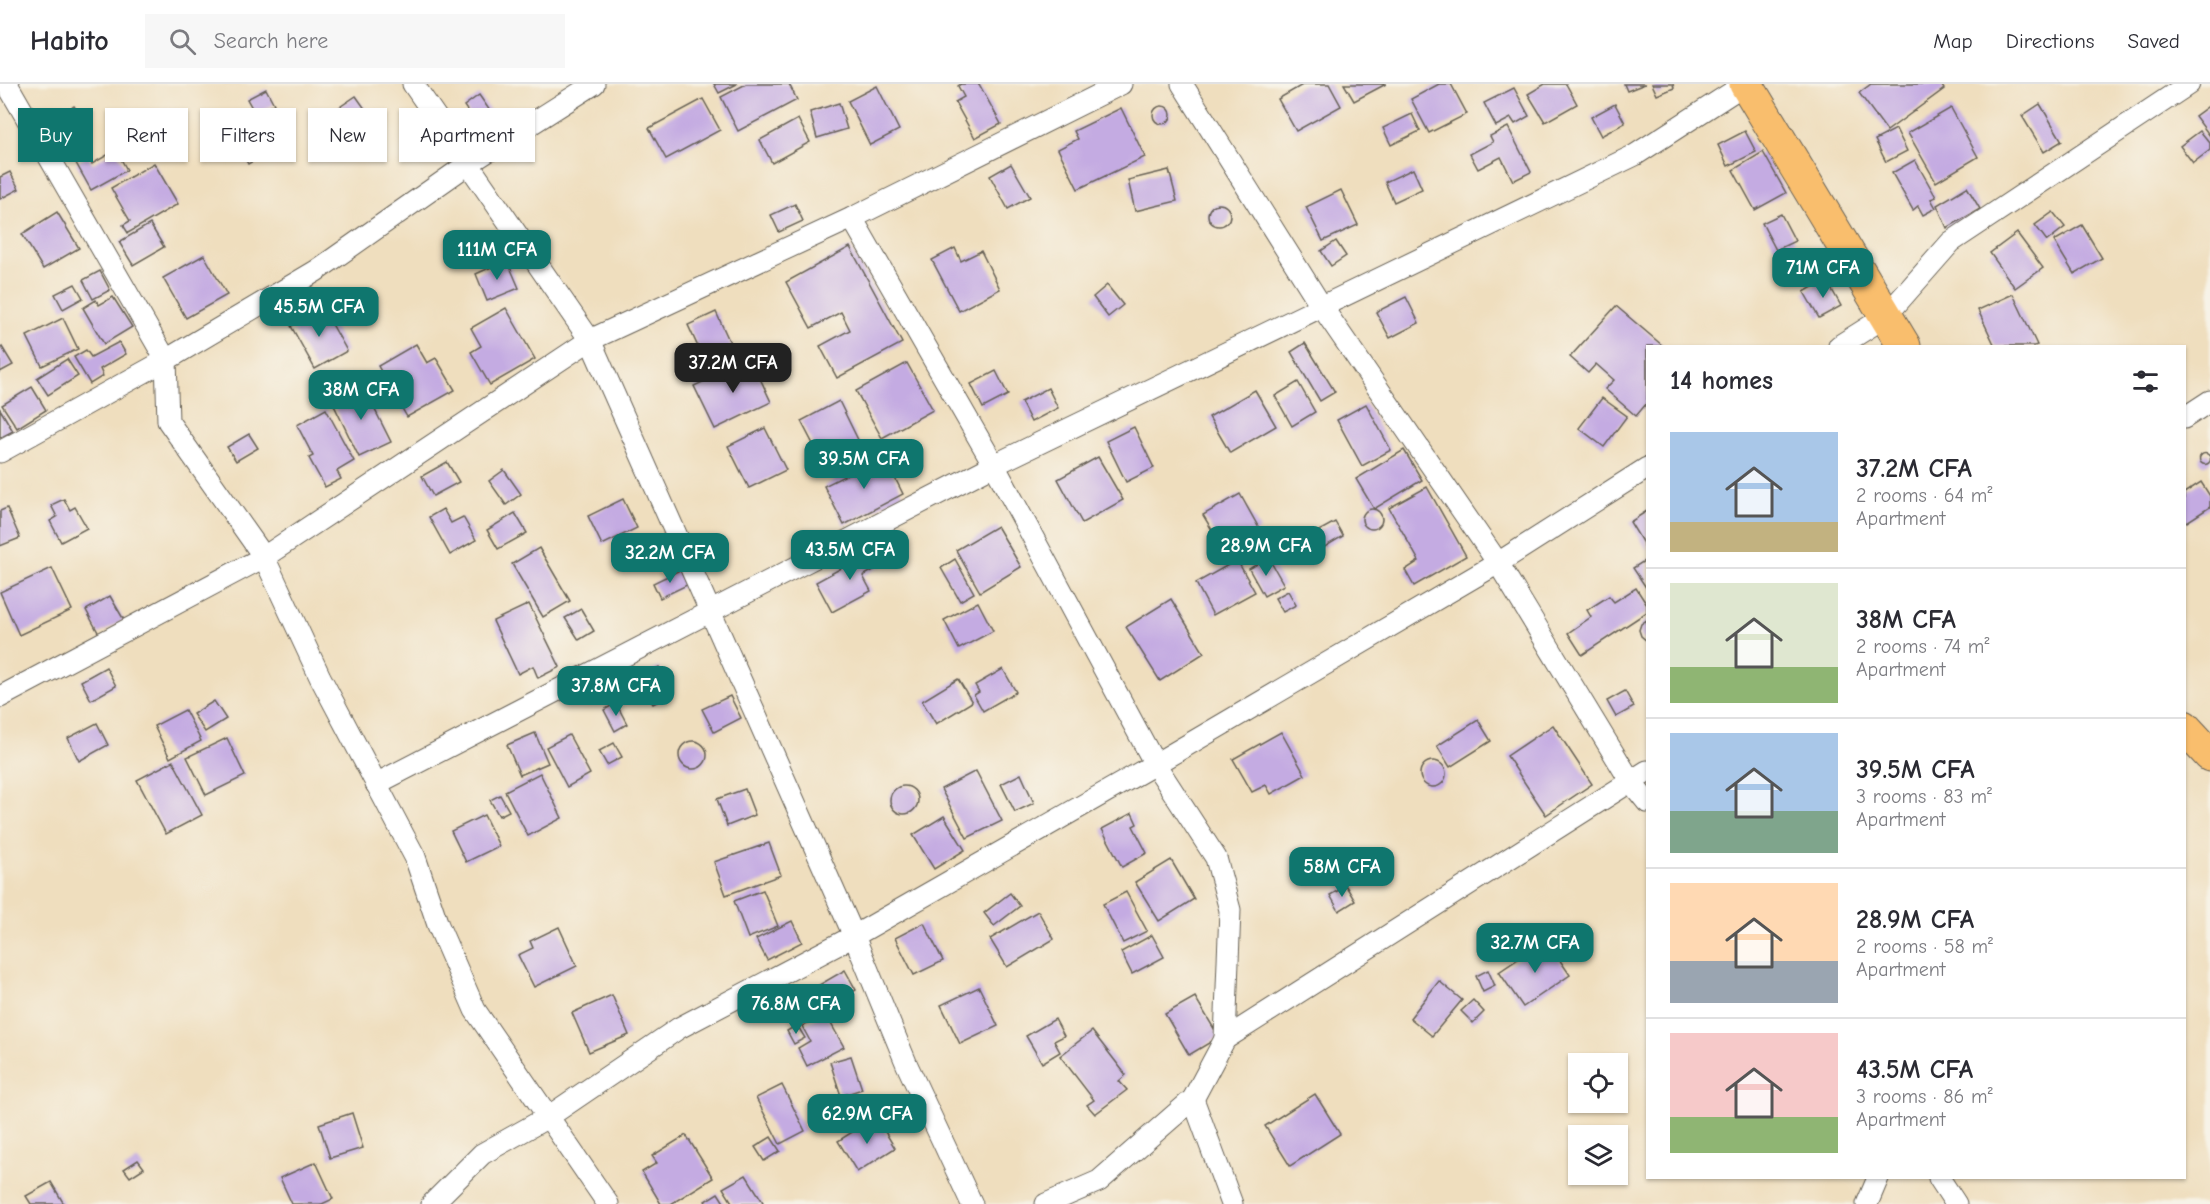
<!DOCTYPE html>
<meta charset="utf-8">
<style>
:root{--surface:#fff;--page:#f7f7f7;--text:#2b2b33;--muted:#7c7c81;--line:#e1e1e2;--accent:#0f766e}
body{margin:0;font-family:"Comic Neue",sans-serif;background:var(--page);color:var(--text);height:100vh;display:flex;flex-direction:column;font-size:22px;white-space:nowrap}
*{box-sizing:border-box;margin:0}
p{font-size:20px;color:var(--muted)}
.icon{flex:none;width:33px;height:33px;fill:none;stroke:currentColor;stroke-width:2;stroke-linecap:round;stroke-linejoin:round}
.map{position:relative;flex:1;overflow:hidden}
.details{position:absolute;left:1646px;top:261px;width:540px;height:834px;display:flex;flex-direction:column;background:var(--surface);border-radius:0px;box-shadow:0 2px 4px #0004}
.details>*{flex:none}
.hud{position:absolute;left:18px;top:24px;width:570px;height:54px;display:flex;gap:12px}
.buttons{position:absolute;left:1568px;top:969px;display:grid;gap:12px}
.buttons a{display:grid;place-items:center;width:60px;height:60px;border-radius:0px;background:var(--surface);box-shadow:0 2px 4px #0004;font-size:30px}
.price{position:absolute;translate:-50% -51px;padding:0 14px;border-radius:12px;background:var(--accent);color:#fff;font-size:20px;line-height:39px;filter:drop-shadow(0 2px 3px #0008)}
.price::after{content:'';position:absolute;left:50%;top:36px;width:18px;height:14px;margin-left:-9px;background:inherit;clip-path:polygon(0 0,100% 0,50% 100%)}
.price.current{background:#222;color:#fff}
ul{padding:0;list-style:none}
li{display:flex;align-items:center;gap:18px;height:150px;padding:0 24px}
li+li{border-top:2px solid var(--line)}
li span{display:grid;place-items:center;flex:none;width:168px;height:120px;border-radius:0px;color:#555}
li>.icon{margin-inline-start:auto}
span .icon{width:72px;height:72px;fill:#fffc;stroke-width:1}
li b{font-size:26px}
h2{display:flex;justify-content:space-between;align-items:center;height:72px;padding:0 24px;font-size:26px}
.tag{padding:0 21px;border-radius:0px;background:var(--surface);box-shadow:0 2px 4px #0004;font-size:21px;line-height:54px}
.tag.current{background:var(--accent);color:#fff}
header{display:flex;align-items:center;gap:36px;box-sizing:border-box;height:84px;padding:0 30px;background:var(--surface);border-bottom:2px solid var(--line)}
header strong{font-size:28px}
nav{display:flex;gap:33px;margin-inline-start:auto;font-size:21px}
.search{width:420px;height:54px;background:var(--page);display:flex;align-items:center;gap:15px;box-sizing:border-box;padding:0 21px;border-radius:0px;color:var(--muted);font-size:22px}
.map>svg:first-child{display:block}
</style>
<header>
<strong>Habito</strong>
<div class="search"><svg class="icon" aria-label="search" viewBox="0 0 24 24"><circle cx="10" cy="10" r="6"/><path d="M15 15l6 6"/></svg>Search here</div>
<nav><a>Map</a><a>Directions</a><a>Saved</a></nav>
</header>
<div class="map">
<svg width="2210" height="1120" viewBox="0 0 2210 1120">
<rect width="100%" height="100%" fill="#f7f3e8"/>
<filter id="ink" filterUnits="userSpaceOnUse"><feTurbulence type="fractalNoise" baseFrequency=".0167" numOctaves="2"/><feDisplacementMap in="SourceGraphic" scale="12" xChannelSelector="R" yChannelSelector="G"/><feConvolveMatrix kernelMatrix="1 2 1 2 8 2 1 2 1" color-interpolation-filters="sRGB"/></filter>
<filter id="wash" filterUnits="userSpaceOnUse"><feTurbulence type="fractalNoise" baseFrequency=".008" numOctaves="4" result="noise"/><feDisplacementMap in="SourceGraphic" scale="24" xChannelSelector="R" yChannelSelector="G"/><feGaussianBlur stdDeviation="1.35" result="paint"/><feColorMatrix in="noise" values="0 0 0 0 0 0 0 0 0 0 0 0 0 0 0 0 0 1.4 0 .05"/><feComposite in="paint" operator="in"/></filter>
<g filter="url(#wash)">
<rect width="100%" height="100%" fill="#efdebe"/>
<g id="blocks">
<g fill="#c4abe2">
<polygon points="714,0 737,0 719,9"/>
<polygon points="746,0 789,0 797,16 738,47 721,13"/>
<polygon points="961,0 979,0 1001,40 975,54 955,18 964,13 958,2"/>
<polygon points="1304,0 1329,0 1341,22 1296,47 1278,15"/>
<polygon points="1344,0 1386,0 1354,17"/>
<polygon points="1439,0 1451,0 1467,30 1429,49 1411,15"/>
<polygon points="1545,0 1566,0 1577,20 1545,38 1528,10"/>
<polygon points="1624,0 1645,0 1627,7"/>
<polygon points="1652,0 1673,0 1674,4 1657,11"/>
<polygon points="1871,0 1941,0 1944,5 1887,47 1859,9"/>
<polygon points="877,2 899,46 870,61 848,17"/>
<polygon points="1514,4 1529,32 1515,40 1511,34 1496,42 1484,19"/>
<polygon points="266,5 274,20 256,31 247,15"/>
<polygon points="479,11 497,37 481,47 464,22"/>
<polygon points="356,12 373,36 350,51 343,40 331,49 322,35"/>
<polygon points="703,15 720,46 666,75 649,44"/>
<polygon points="839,19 847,45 817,54 810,28"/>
<polygon points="1615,20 1625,39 1601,52 1591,33"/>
<polygon points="2040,20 2062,57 2044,68 2022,32"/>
<polygon points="2210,21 2210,52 2195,32"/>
<polygon points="74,22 85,39 70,47 60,31"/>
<circle cx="1162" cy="31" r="9"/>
<polygon points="274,24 292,54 248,80 235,57 256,44 252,37"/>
<polygon points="1121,24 1145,73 1078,105 1058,65 1078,55 1074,47"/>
<polygon points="1951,24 1978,73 1936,98 1908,49"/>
<polygon points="1412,30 1420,47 1391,61 1383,44"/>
<polygon points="798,35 810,58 772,79 760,56"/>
<polygon points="1508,43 1531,88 1513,97 1501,73 1478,85 1470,70 1493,58 1490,52"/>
<polygon points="1896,45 1907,67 1886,78 1875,56"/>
<polygon points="1745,47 1756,68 1728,82 1718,61"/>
<polygon points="2200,47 2210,59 2210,66 2193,79 2180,62"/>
<polygon points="116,66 127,86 91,106 76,79 88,72 92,80"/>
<polygon points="1763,68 1786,109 1755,126 1733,86"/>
<polygon points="1915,76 1936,113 1931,115 1936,124 1923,131 1918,122 1913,126 1892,89"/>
<polygon points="154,79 178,120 128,149 123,141 130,137 111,104"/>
<polygon points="1011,80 1030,113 1008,125 990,92"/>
<polygon points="1413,85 1422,105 1394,118 1385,98"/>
<polygon points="1169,86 1177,117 1135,127 1128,96"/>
<polygon points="10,88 19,105 0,115 0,93"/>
<polygon points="1967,103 1980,125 1947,144 1937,121"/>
<polygon points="1341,106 1358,141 1323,157 1306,123"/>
<circle cx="1219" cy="131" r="11"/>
<polygon points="795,120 803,137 779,148 771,131"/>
<polygon points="57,128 79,164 43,185 22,150"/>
<polygon points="2053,128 2065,143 2047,157 2035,141"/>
<polygon points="1781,130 1795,157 1776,166 1762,139"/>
<polygon points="150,140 164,163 133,181 119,158"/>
<polygon points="2082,141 2102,174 2074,190 2054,157"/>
<polygon points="2017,149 2043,184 2015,204 1990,169"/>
<polygon points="1336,157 1346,172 1331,182 1321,167"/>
<polygon points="850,163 902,259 837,294 820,262 850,246 841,228 811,244 786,198"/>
<polygon points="955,164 961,177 981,167 1000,205 959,227 932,176"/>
<polygon points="204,171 227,211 186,234 163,194"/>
<polygon points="507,176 519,204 487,217 476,190"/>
<polygon points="100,187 110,206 93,215 83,196"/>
<polygon points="1826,195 1841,222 1819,234 1804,208"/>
<polygon points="75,200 83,214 63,225 55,210"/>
<polygon points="1107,201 1123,221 1108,233 1093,213"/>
<polygon points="2013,210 2037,261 2034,262 1995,262 1978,226"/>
<polygon points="113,213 132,243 104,260 83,224 96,216 99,221"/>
<polygon points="1406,213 1419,239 1390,254 1376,228"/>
<polygon points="1616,222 1663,262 1647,262 1647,319 1636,332 1605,305 1614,296 1596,280 1588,289 1570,273"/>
<polygon points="323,224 347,267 315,285 291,242"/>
<polygon points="506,224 535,275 490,301 471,268 481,262 471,244"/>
<polygon points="716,228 732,263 704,276 688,241"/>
<polygon points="63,234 78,265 42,282 27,252"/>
<polygon points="119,258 126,270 100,285 103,292 90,300 74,273 86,266 91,273"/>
<polygon points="1305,259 1335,308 1320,317 1291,268"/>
<polygon points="416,260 427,279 436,274 455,306 407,333 378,282"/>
<polygon points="2,263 13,281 0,288 0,265"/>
<polygon points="67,275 78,292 48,311 37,294"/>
<polygon points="751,275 771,318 715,345 694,302"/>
<polygon points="907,279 933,326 882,354 856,307"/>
<polygon points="996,287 1008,311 983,324 971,300"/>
<polygon points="1298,298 1315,328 1292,342 1275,312"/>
<polygon points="362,300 391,358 359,373 331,315"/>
<polygon points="32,303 46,326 17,344 2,321"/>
<polygon points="1048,304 1058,324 1031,338 1021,318"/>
<polygon points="1255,306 1276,342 1230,369 1209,333"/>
<polygon points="1602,314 1627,332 1604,363 1579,344"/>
<polygon points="839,317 863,366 826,385 801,337"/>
<polygon points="1366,320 1391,366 1362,382 1337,336"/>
<polygon points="0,325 13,347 0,354"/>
<polygon points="326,325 354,377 337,387 341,395 325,403 309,374 313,372 297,341"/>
<polygon points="1134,343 1154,384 1126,398 1106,357"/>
<polygon points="765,344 786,386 749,404 728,362"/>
<polygon points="249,350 258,364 236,377 227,363"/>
<polygon points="1404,366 1422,396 1374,425 1356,395"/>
<circle cx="2205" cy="375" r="5.5"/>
<polygon points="884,372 903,410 844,441 824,402"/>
<polygon points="1098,373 1123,416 1082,439 1058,395"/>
<polygon points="447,378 459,398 433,412 422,392"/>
<polygon points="504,386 521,410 506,421 489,397"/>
<polygon points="2201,398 2210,412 2210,423 2187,438 2184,434 2184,409"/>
<polygon points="1427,403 1466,472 1414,502 1405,486 1419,477 1389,424"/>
<polygon points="1240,410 1260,446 1224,466 1203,431"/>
<polygon points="64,415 70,426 75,423 87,444 61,458 50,437 57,433 51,421"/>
<polygon points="623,415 637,444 602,461 588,432"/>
<polygon points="7,424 20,454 0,462 0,427"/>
<polygon points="443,425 451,439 463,433 476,456 450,471 429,433"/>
<circle cx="1372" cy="435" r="10"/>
<polygon points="1647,427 1647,466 1630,438"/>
<polygon points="515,429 527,449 498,465 487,446"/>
<polygon points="1335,438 1343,452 1323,464 1315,449"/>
<polygon points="997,442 1021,483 980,508 956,466"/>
<polygon points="539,464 570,517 543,533 512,480"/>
<polygon points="878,464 886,479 863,492 871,507 832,528 816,498"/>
<polygon points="1268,473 1284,501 1264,512 1249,485"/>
<polygon points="955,475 974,509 960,517 941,484"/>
<polygon points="1647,475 1647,505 1633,484"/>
<polygon points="1237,476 1255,508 1213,531 1196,499"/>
<polygon points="52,484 72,526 19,551 0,508"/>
<polygon points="680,486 687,501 660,514 653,499"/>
<polygon points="1636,504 1647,521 1647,528 1582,571 1568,549 1591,533 1587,526 1609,512 1614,518"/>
<polygon points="1288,507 1296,521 1283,528 1275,514"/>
<polygon points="110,512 124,536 99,550 86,526"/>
<polygon points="1171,515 1204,569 1160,597 1126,543"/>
<polygon points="978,518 993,547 959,565 944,536"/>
<polygon points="529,520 560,583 538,594 533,582 518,590 493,537"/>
<polygon points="581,525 594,547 579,556 565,534"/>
<polygon points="1647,536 1647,557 1641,552 1639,546 1641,540"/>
<polygon points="106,583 116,602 91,616 81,597"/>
<polygon points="659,583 672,610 653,620 639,594"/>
<polygon points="1003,585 1016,608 983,627 974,611 979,608 975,601"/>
<polygon points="958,595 972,618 936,640 922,617"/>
<polygon points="1625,607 1634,623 1616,633 1607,617"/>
<polygon points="730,612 741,634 714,648 702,625"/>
<polygon points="214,617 226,635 205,648 193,630"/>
<polygon points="616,619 627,640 615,647 604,626"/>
<polygon points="185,626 201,657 170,674 154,642"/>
<polygon points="1478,636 1491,657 1450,683 1437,662"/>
<polygon points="97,639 108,661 79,677 68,654"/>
<polygon points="1553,641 1592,700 1546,731 1507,672"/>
<polygon points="1281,648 1305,691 1271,710 1266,701 1252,708 1233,675"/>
<polygon points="535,649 548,679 520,691 507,661"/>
<polygon points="569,651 590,690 567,703 546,663"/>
<polygon points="227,654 245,692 206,711 187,673"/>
<circle cx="693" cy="671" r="14"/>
<polygon points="614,659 622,673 607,681 599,667"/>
<polygon points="173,677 202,731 166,750 137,696"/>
<circle cx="1433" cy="690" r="13"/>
<polygon points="976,687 1002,737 967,754 941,705"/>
<polygon points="540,689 562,734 528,752 505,707"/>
<polygon points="1021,690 1034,719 1015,728 1001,700"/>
<circle cx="904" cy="716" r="14"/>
<polygon points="745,705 755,731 727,742 717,715"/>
<polygon points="500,711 509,727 499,732 490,716"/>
<polygon points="1132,729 1137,740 1133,742 1147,769 1122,783 1102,745"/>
<polygon points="484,731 499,762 466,778 451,747"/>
<polygon points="944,732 965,766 934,785 913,751"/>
<polygon points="769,759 781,791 726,811 714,778"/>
<polygon points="1171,776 1194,815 1159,837 1135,798"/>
<polygon points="1346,802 1355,817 1339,827 1330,811"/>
<polygon points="763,806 778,842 748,854 734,817"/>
<polygon points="1126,808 1147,847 1123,859 1103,820"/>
<polygon points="1010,809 1020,822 994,842 984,829"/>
<polygon points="1038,827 1054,855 1007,883 990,855"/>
<polygon points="792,837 802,858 767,876 756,855"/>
<polygon points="924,839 943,877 914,891 895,854"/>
<polygon points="559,843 577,882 534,903 518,871 533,864 530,857"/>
<polygon points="1152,851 1164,873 1132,890 1121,868"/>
<polygon points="1546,856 1570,891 1523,923 1499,888"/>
<polygon points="845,886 856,906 826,924 814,904"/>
<polygon points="1488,886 1495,902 1483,908 1476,892"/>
<polygon points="1439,897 1462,916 1432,952 1410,934"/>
<polygon points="979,903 998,942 960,960 941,921"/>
<polygon points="612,911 629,951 589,968 572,929"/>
<polygon points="1195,913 1219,953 1189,971 1165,930"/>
<polygon points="1473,916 1484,928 1473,939 1461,927"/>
<polygon points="825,929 844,963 807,982 798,964 810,957 802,942"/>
<polygon points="1055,935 1064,952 1054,957 1060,968 1042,979 1026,952"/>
<polygon points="797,941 805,954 794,960 787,947"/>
<polygon points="1092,947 1126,991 1119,997 1127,1006 1095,1030 1087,1021 1094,1016 1060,972"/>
<polygon points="851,972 862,1005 841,1012 830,978"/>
<polygon points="782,1001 805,1047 780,1060 756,1014"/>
<polygon points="1315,1010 1340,1050 1290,1082 1265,1042"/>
<polygon points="352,1029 363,1064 330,1074 319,1040"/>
<polygon points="876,1033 895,1064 857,1088 838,1057"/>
<polygon points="686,1051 713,1094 671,1120 661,1120 642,1088 657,1079 652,1072"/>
<polygon points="771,1053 780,1067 764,1077 755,1063"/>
<polygon points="138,1076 144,1084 130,1093 124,1085"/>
<polygon points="316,1078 333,1115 322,1120 292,1120 280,1094"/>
<polygon points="746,1091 763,1118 760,1120 733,1120 723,1104"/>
<polygon points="51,1098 64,1120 31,1120 26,1112"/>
<polygon points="718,1109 725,1120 707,1120 705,1117"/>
</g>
</g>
</g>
<g filter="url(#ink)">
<use href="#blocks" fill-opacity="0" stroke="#666055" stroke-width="1.5"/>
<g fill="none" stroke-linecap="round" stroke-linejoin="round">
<g stroke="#666055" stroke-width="23">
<g id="street">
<polyline points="7,0 166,276 168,337 264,473 320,593 415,773 438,841 475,926 608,1120"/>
<polyline points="413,0 590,256 854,852 907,981 972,1120"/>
<polyline points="1182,0 1322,223 1498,479 1631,698 1647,718"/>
<polyline points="852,134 994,381 1155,680 1216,774 1230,826 1225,955"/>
<polyline points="1839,262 1885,233 1951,158 2189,0"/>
<polyline points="2184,334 2210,317"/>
<polyline points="0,368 166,276 316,187 468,80 594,0"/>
<polyline points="0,613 264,473 590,256 852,134 1121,0"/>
<polyline points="376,700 994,381 1635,71 1745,0"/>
<polyline points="1193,1015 1232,1120"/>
<polyline points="1939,1094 1956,1120"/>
<polyline points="432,1120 482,1070 548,1033 679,944 854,852 1155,680 1498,479 1647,384"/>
<polyline points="1046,1120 1099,1097 1193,1015 1225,955 1647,687"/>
<polyline points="1867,1120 1878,1094"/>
</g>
</g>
<g stroke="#666055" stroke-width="35">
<g id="primary">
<polyline points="1746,0 1904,262"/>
<polyline points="2184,643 2210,671"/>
</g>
</g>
<use href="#street" stroke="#fff" stroke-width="21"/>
<use href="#primary" stroke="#f9be6d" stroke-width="33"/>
</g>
</g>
</svg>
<div class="buttons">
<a><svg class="icon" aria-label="locate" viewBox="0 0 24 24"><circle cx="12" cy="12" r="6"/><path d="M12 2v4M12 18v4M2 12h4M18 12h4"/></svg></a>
<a><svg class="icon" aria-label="layers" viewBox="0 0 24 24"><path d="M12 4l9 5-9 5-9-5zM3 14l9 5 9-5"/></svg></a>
</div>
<b class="price" style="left:497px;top:197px">111M CFA</b>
<b class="price" style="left:1823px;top:215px">71M CFA</b>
<b class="price" style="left:319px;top:254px">45.5M CFA</b>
<b class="price current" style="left:733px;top:310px">37.2M CFA</b>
<b class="price" style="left:361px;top:337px">38M CFA</b>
<b class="price" style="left:864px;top:406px">39.5M CFA</b>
<b class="price" style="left:1266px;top:493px">28.9M CFA</b>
<b class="price" style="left:850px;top:497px">43.5M CFA</b>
<b class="price" style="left:670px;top:500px">32.2M CFA</b>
<b class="price" style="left:616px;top:633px">37.8M CFA</b>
<b class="price" style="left:1342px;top:814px">58M CFA</b>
<b class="price" style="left:1535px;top:890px">32.7M CFA</b>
<b class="price" style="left:796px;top:951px">76.8M CFA</b>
<b class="price" style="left:867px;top:1061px">62.9M CFA</b>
<div class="hud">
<a class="tag current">Buy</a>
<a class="tag">Rent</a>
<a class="tag">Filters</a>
<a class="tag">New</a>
<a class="tag">Apartment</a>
</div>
<section class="details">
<h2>14 homes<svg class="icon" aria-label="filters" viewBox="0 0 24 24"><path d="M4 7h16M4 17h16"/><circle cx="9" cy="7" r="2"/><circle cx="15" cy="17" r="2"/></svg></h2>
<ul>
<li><span style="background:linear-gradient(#a9c7e8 75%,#c2b280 0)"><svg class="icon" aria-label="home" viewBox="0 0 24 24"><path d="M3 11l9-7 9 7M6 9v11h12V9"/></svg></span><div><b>37.2M CFA</b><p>2 rooms · 64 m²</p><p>Apartment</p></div></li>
<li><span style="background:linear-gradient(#dfe7d0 70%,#8fb573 0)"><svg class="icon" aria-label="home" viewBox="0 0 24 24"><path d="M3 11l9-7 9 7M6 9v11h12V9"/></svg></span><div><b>38M CFA</b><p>2 rooms · 74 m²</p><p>Apartment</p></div></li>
<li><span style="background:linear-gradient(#a9c7e8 65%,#7fa58c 0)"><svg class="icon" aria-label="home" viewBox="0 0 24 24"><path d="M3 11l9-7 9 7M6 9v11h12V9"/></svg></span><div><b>39.5M CFA</b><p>3 rooms · 83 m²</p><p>Apartment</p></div></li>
<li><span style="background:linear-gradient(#ffd9b3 65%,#9aa5b1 0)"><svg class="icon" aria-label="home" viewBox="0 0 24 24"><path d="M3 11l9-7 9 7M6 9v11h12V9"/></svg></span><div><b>28.9M CFA</b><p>2 rooms · 58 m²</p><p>Apartment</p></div></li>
<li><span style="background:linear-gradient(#f6c9c9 70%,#8fb573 0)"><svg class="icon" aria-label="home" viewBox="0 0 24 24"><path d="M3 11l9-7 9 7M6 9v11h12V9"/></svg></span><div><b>43.5M CFA</b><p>3 rooms · 86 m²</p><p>Apartment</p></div></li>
</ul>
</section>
</div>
